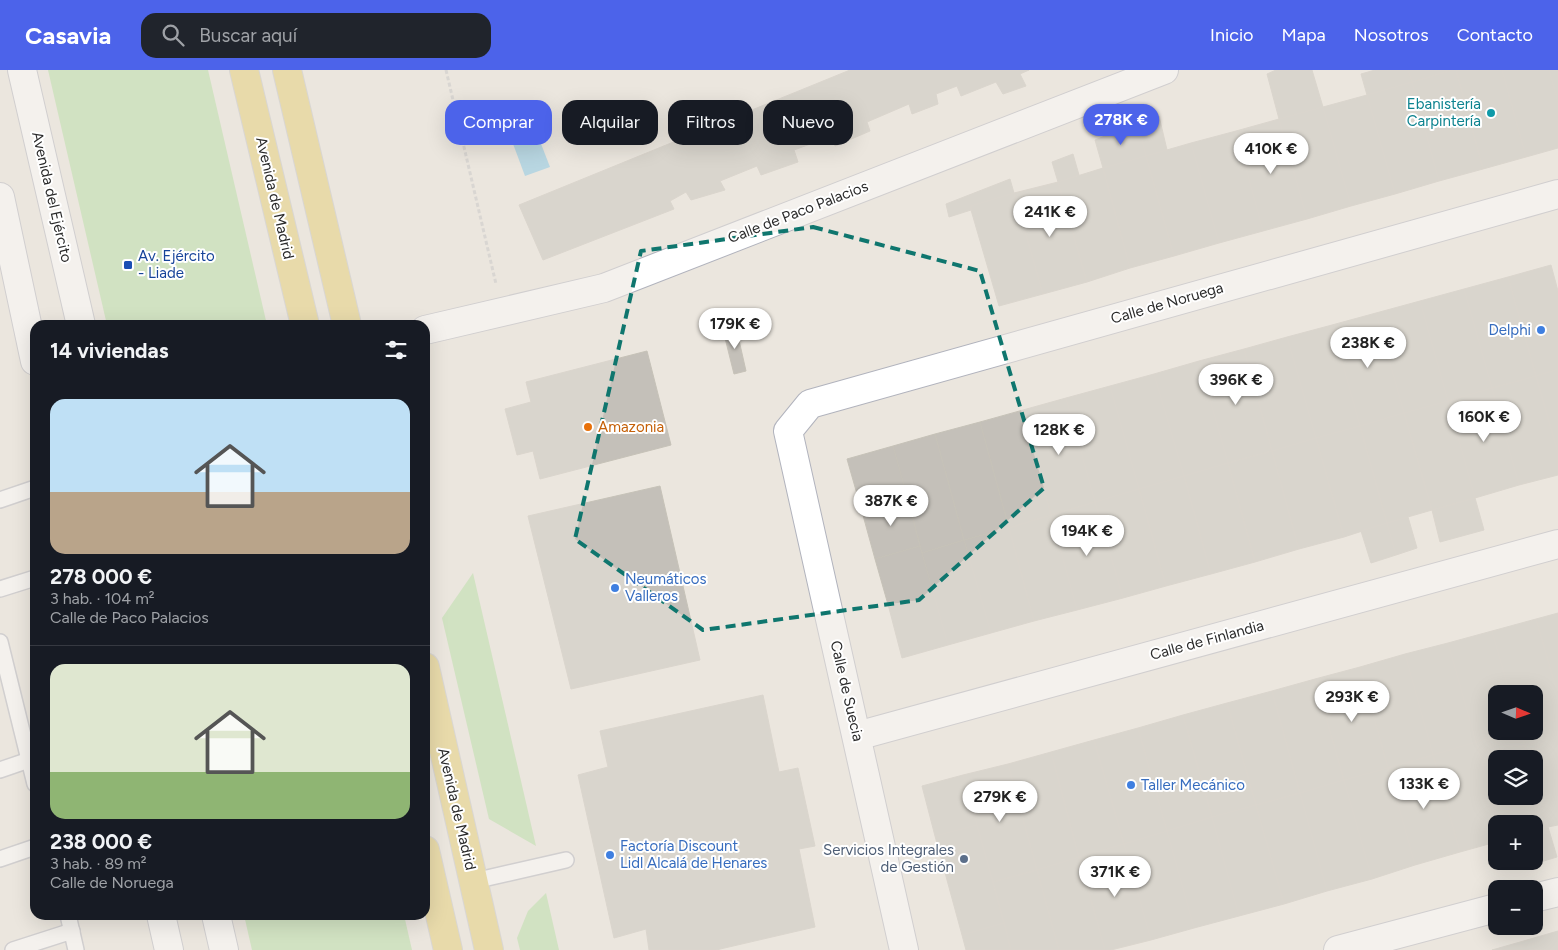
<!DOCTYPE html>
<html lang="es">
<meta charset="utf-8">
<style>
:root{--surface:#171b24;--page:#20242c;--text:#f1f3f6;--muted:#9ea1a6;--line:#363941;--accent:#4c63ea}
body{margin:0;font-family:Figtree,sans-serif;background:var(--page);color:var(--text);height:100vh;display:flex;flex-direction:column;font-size:19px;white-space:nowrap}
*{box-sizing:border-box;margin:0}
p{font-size:16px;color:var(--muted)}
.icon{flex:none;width:28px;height:28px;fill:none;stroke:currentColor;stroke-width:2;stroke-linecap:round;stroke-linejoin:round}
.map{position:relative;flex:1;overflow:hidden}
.drawer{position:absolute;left:30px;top:250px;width:400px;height:600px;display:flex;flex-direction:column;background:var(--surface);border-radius:15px;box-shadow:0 5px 20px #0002}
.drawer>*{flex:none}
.banner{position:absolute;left:445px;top:30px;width:475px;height:45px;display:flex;gap:10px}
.needle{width:32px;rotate:92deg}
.tools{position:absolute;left:1488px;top:615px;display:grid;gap:10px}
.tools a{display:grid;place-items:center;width:55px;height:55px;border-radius:10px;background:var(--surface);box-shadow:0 5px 20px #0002;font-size:25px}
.price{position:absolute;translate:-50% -42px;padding:0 11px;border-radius:18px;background:#fff;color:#222;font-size:16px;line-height:32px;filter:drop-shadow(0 1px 2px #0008)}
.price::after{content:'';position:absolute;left:50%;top:30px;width:15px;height:11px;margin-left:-8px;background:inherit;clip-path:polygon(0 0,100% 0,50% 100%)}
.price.active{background:var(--accent);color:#fff}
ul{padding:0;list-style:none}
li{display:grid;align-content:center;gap:10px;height:265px;padding:0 20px}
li+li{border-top:1px solid var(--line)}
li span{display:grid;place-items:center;height:155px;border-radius:15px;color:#555}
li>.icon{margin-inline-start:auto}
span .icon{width:90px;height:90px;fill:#fffc;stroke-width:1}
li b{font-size:21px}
h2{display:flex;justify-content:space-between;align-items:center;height:60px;padding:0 20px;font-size:21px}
.pill{padding:0 18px;border-radius:15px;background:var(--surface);box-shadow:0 5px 20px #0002;font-size:18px;line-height:45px}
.pill.active{background:var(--accent);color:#fff}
header{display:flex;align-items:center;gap:30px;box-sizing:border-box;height:70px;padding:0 25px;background:var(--accent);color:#fff}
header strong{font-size:24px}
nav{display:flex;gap:28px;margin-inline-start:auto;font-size:18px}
.search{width:350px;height:45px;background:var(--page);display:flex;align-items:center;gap:12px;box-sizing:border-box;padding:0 18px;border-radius:15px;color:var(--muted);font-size:19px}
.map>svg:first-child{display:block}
</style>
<header>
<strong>Casavia</strong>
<div class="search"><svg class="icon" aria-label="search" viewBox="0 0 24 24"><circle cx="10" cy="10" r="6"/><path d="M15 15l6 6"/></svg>Buscar aquí</div>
<nav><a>Inicio</a><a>Mapa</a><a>Nosotros</a><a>Contacto</a></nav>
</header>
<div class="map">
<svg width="1558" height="880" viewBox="0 0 1558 880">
<rect width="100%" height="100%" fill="#ebe6de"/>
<g fill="#b1dd9f">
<polygon points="48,0 208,0 267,255 107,255"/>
<polygon points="473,503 536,776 489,749 442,548"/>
<polygon points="546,823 559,880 520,880 517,868 528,841"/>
<polygon points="244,845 404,845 412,880 252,880"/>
</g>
<polygon fill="#7ac3e4" points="533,53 550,97 525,106 509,63"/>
<g fill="#c4c0b9" stroke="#c6c2b8">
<polygon points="850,0 1029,0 1020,4 1026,16 1003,24 996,12 961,26 957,16 936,24 938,34 912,44 909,34 867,52 870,61 835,76 832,66 794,80 798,92 761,105 757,96 720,111 725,120 691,130 686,122 670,131 674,139 543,190 519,135"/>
<polygon points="1276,0 1312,0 1323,37 1279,49 1267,4"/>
<polygon points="1375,0 1408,0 1412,12 1367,25 1361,4"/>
<polygon points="1408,0 1453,0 1412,12"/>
<polygon points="1453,0 1456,0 1483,99 1439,111 1412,12"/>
<polygon points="1456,0 1502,0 1526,87 1483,99"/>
<polygon points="1502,0 1549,0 1558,32 1558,78 1526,87"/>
<polygon points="1549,0 1558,0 1558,32"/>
<polygon points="1412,12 1439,111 1395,124 1367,25"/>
<polygon points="1367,25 1395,124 1351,136 1323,37"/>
<polygon points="1323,37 1351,136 1307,149 1279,49"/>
<polygon points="1159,46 1167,80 1146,86 1138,53"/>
<polygon points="1279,49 1307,149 1263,161 1236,61"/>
<polygon points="1138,53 1146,86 1103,98 1095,70"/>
<polygon points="1236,61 1263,161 1219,173 1191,73"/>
<polygon points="1191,73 1219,173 1174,186 1146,86"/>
<polygon points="1073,84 1079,105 1058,112 1052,92"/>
<polygon points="1146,86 1174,186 1130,198 1103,98"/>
<polygon points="1103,98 1130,198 1087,212 1058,112"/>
<polygon points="1010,109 1014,123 971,136 971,140 949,147 946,134"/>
<polygon points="1058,112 1087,212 1043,224 1014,123"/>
<polygon points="1014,123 1043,224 999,236 971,140 971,136"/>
<polygon points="1551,195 1558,221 1558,299 1536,306 1508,207"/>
<polygon points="1508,207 1536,306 1492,318 1464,219"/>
<polygon points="1464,219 1492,318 1448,331 1420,231"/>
<polygon points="1420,231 1448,331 1404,343 1376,243"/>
<polygon points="1376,243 1404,343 1360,356 1332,255"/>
<polygon points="1332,255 1360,356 1316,368 1287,267"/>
<polygon points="736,257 746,301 734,304 723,260"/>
<polygon points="1287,267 1316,368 1272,381 1244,279"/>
<polygon points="1244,279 1272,381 1228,393 1199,291"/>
<polygon points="647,281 671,375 540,409 533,381 517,385 505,339 531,332 526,312"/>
<polygon points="1199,291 1228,393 1184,406 1154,304"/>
<polygon points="1558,299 1558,383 1536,306"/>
<polygon points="1154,304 1184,406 1139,419 1110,316"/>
<polygon points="1536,306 1558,383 1558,405 1519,415 1492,318"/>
<polygon points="1110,316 1139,419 1095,432 1066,328"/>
<polygon points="1492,318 1519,415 1475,428 1448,331"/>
<polygon points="1066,328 1095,432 1051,445 1023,340"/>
<polygon points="1448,331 1475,428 1432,440 1404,343"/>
<polygon points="1023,340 1051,445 1009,458 980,352"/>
<polygon points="1404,343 1432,440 1387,453 1360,356"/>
<polygon points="980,352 1009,458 964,470 935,364"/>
<polygon points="1360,356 1387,453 1344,467 1316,368"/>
<polygon points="935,364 964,470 922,483 893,376"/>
<polygon points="1316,368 1344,467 1299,479 1272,381"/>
<polygon points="893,376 907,426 861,438 847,389"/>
<polygon points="1272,381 1299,479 1255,492 1228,393"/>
<polygon points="1228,393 1255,492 1211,504 1184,406"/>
<polygon points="1184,406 1211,504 1166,516 1139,419"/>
<polygon points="660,416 700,590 571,619 528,446"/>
<polygon points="1139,419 1166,516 1123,528 1095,432"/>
<polygon points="907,426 920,476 875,489 861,438"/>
<polygon points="1475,428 1484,460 1440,472 1432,440"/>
<polygon points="1095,432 1123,528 1077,540 1051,445"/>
<polygon points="1051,445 1077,540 1034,551 1009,458"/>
<polygon points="1408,447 1417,478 1396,485 1387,453"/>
<polygon points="1387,453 1396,485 1371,493 1361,461"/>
<polygon points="1009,458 1034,551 991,563 964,470"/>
<polygon points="964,470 991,563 948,575 922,483"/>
<polygon points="920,476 934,525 889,538 875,489"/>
<polygon points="934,525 948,575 902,588 889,538"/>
<polygon points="1558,543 1558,625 1536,549"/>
<polygon points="1536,549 1558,625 1558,649 1534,656 1534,624 1510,624 1492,561"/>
<polygon points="1492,561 1510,624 1496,624 1496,661 1514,661 1476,672 1448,573"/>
<polygon points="1448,573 1476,672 1433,685 1405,584"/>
<polygon points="1405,584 1433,685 1388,698 1360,597"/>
<polygon points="1360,597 1388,698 1344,710 1315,609"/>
<polygon points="1315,609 1344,710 1300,723 1272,621"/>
<polygon points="1272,621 1300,723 1256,735 1227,633"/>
<polygon points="763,625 779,702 798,698 815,776 799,779 815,857 716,880 649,880 646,859 614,868 578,705 608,697 600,661"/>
<polygon points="1227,633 1256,735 1212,747 1183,645"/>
<polygon points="1183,645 1212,747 1167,761 1138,658"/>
<polygon points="1558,649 1558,755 1548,757 1534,707 1534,689 1528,689 1521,661 1534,661 1534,656"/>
<polygon points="1138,658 1167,761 1124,774 1094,670"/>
<polygon points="1514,661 1521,661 1528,689 1496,689 1496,726 1534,726 1534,707 1548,757 1534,761 1534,754 1499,754 1476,672"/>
<polygon points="1094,670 1124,774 1079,787 1051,682"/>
<polygon points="1476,672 1499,754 1496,754 1496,772 1460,782 1433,685"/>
<polygon points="1051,682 1079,787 1037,800 1008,694"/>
<polygon points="1433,685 1460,782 1415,795 1388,698"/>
<polygon points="1008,694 1037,800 993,812 963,705"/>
<polygon points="1388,698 1415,795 1372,809 1344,710"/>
<polygon points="963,705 977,755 935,766 922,716"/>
<polygon points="1344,710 1372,809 1327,821 1300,723"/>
<polygon points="1300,723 1327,821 1284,834 1256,735"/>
<polygon points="1256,735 1284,834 1239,846 1212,747"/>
<polygon points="1212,747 1239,846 1194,858 1167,761"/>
<polygon points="977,755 1004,853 962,865 935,766"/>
<polygon points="1548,757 1557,787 1527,796 1526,791 1534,791 1534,761"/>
<polygon points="1167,761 1194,858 1151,870 1124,774"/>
<polygon points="1124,774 1151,870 1111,880 1105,880 1079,787"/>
<polygon points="1079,787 1105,880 1059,880 1037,800"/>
<polygon points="1037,800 1059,880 1011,880 993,812"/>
<polygon points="1004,853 1011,880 966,880 962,865"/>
<polygon points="1558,861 1558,880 1522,880 1520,872"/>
<polygon points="1520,872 1522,880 1492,880"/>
</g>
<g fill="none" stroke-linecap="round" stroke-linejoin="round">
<g stroke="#b1b3bd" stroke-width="18">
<g id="lane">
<polyline points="0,430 35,418"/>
<polyline points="0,519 35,508"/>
<polyline points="0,572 35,714"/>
<polyline points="0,700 29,690"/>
<polyline points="0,789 35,777"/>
<polyline points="474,811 566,790"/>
<polyline points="68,845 76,880"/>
<polyline points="13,880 72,861"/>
</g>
</g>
<g stroke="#b1b3bd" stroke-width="30">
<g id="street">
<polyline points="22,0 81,255"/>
<polyline points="0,127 35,291"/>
<polyline points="425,260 604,218 1164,0"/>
<polyline points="857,666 1558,474"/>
<polyline points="1534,828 1558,822"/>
<polyline points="161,845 169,880"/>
<polyline points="216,845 224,880"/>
<polyline points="904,880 788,361 810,334 1558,124"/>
<polyline points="1338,880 1496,838"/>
</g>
</g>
<g stroke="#c4c4c4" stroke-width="30">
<g id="primary">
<polyline points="244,0 305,255"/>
<polyline points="287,0 347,255"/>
<polyline points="425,597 489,880"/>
<polyline points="425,780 448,880"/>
</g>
</g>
<polyline stroke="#c4c4c4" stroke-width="3" stroke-dasharray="4 2.5" stroke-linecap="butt" points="446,0 496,214"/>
<use href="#lane" stroke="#fff" stroke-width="15"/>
<use href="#street" stroke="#fff" stroke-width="28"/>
<use href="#primary" stroke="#e4cd6a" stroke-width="28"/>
</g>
<path d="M0 0H1558V880H0ZM 813,157 L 980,201 L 1044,418 L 919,530 L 703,560 L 575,469 L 641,181 Z" fill="#ebe6de" fill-opacity=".55" fill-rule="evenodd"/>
<path fill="none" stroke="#0f766e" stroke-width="4" stroke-dasharray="10 6" stroke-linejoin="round" d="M 813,157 L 980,201 L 1044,418 L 919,530 L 703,560 L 575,469 L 641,181 Z"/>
<circle fill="#0f9aa8" stroke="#fff" stroke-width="2" cx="1491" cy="43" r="5"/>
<rect fill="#1a4fb4" stroke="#fff" stroke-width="2" x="123" y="190" width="10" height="10" rx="2.5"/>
<g fill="#3f7fe0" stroke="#fff" stroke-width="2">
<circle cx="1541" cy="260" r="5"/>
<circle cx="615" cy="518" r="5"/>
<circle cx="1131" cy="715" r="5"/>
<circle cx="610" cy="785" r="5"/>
</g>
<circle fill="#e8710a" stroke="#fff" stroke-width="2" cx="588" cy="357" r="5"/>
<circle fill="#5c6f8a" stroke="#fff" stroke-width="2" cx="964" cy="789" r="5"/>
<g text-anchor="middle" stroke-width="4" stroke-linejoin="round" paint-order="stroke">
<g font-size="15" fill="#0d838f" stroke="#fff" text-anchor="end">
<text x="1481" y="39">Ebanistería<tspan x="1481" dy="17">Carpintería</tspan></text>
</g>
<g font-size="15" fill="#2b2b2b" stroke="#fff">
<text transform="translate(52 127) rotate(77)" y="5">Avenida del Ejército</text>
<text transform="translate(275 128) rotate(77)" y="5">Avenida de Madrid</text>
<text transform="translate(798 142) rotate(-21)" y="5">Calle de Paco Palacios</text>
<text transform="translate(1167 233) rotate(-16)" y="5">Calle de Noruega</text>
<text transform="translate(1207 570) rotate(-15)" y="5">Calle de Finlandia</text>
<text transform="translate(847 621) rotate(77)" y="5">Calle de Suecia</text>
<text transform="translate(457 739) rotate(77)" y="5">Avenida de Madrid</text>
</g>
<g font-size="15" fill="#164399" stroke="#fff" text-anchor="start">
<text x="138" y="191">Av. Ejército<tspan x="138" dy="17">- Liade</tspan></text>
</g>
<g font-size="15" fill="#366cbe" stroke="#fff" text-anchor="start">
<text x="1531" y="265" text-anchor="end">Delphi</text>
<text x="625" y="514">Neumáticos<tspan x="625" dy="17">Valleros</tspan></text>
<text x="1141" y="720">Taller Mecánico</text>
<text x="620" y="781">Factoría Discount<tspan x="620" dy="17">Lidl Alcalá de Henares</tspan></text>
</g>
<g font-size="15" fill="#c56008" stroke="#fff" text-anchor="start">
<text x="598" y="362">Amazonia</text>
</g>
<g font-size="15" fill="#4e5e75" stroke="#fff" text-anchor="end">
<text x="954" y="785">Servicios Integrales<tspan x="954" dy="17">de Gestión</tspan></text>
</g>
</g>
</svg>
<div class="tools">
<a><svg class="needle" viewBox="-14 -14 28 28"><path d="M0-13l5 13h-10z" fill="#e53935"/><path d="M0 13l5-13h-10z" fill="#9ea1a6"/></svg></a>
<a><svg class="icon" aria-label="layers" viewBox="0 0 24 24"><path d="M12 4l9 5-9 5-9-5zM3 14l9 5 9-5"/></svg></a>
<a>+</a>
<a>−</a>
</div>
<b class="price active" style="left:1121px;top:76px">278K €</b>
<b class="price" style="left:1271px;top:105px">410K €</b>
<b class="price" style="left:1050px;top:168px">241K €</b>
<b class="price" style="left:735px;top:280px">179K €</b>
<b class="price" style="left:1368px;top:299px">238K €</b>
<b class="price" style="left:1236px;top:336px">396K €</b>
<b class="price" style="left:1484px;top:373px">160K €</b>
<b class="price" style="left:1059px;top:386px">128K €</b>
<b class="price" style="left:891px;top:457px">387K €</b>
<b class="price" style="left:1087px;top:487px">194K €</b>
<b class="price" style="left:1352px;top:653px">293K €</b>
<b class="price" style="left:1424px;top:740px">133K €</b>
<b class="price" style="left:1000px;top:753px">279K €</b>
<b class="price" style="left:1115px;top:828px">371K €</b>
<div class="banner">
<a class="pill active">Comprar</a>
<a class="pill">Alquilar</a>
<a class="pill">Filtros</a>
<a class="pill">Nuevo</a>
</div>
<section class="drawer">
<h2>14 viviendas<svg class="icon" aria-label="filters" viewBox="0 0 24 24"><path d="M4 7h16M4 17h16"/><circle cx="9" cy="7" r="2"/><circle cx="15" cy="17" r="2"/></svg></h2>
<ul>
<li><span style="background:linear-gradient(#bfe0f5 60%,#b9a48a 0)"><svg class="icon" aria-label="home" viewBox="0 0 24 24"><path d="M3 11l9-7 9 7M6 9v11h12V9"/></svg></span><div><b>278 000 €</b><p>3 hab. · 104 m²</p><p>Calle de Paco Palacios</p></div></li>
<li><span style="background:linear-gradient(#dfe7d0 70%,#8fb573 0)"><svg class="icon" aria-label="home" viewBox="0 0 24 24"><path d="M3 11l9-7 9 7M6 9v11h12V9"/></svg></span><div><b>238 000 €</b><p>3 hab. · 89 m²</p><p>Calle de Noruega</p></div></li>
</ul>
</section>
</div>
